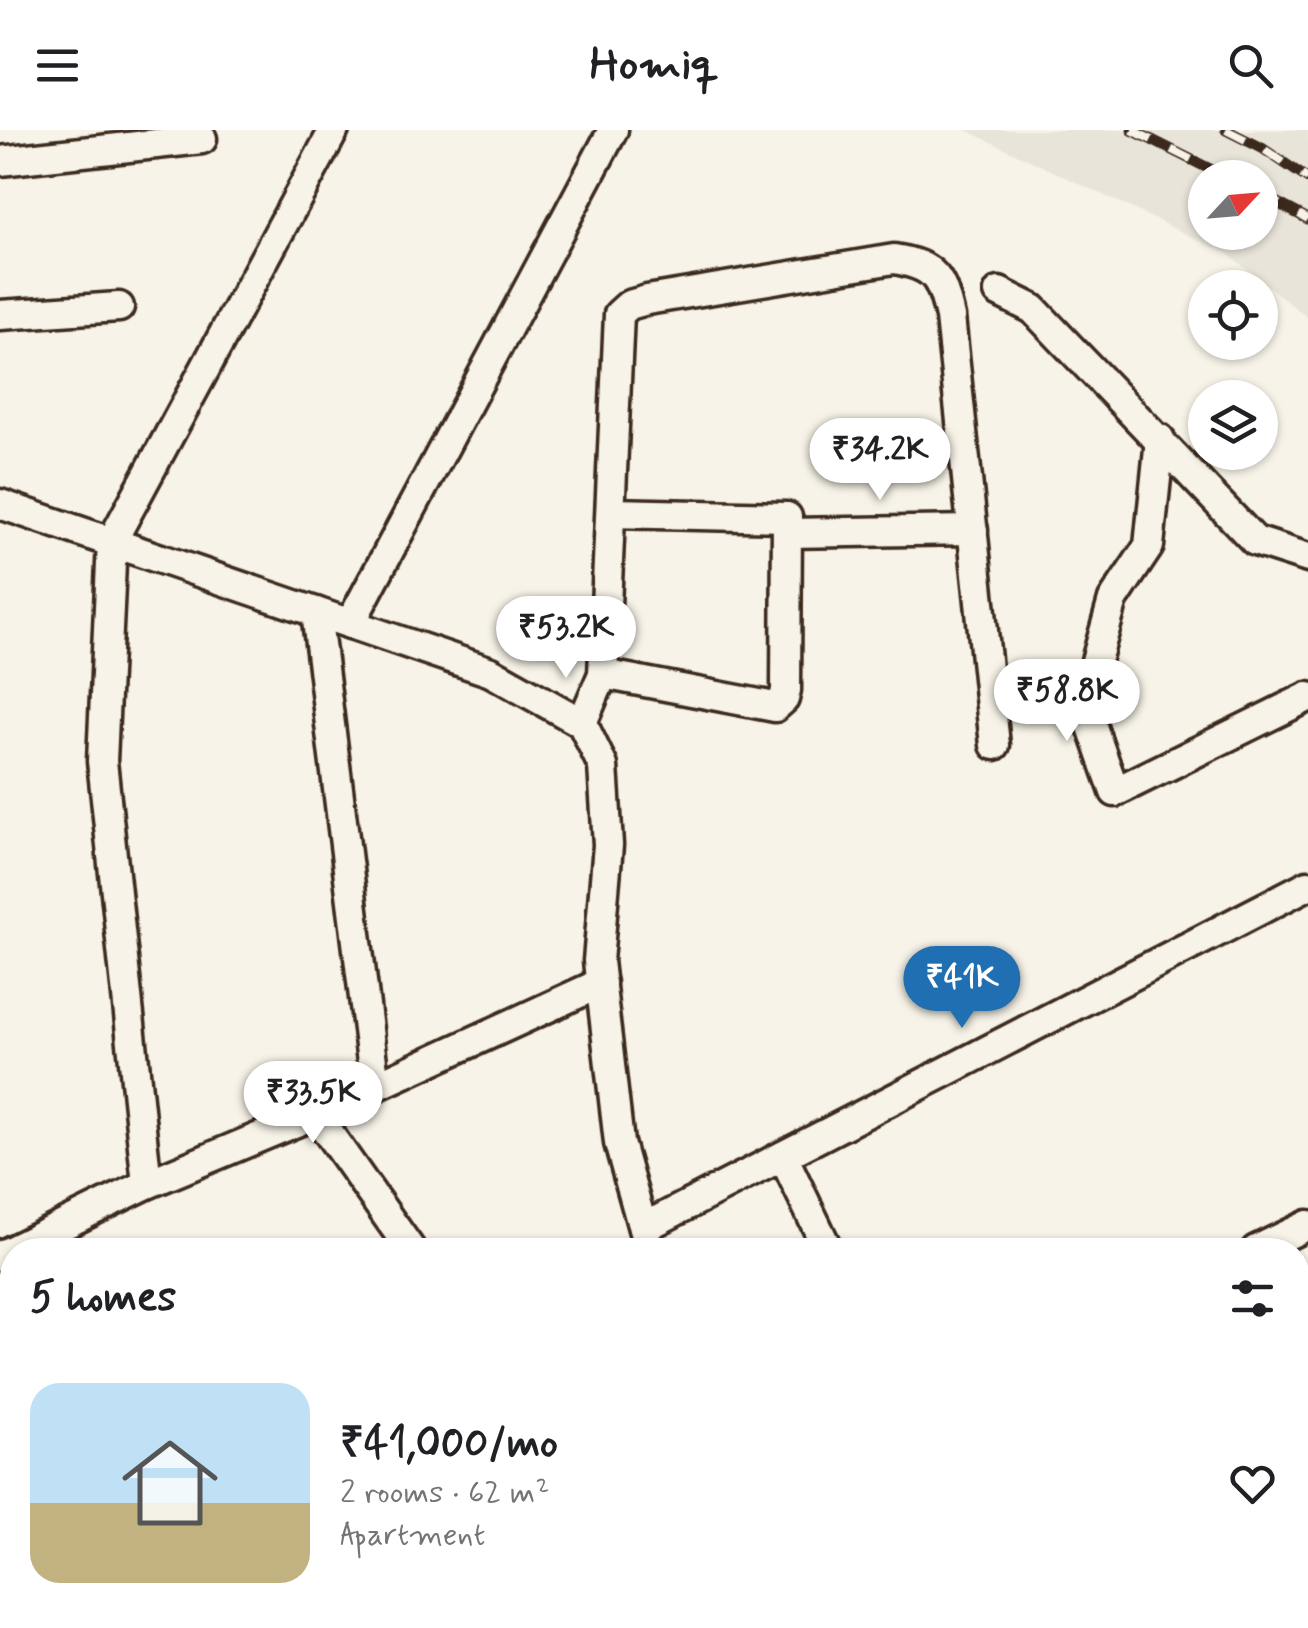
<!DOCTYPE html>
<meta charset="utf-8">
<style>
:root{--surface:#fff;--page:#f2f2f2;--text:#202124;--muted:#757577;--accent:#1f6fb2}
body{margin:0;font-family:Mynerve,sans-serif;background:var(--page);color:var(--text);height:100vh;display:flex;flex-direction:column;font-size:38px;white-space:nowrap}
*{box-sizing:border-box;margin:0}
p{font-size:32px;color:var(--muted)}
.icon{flex:none;width:55px;height:55px;fill:none;stroke:currentColor;stroke-width:2;stroke-linecap:round;stroke-linejoin:round}
.map{position:relative;flex:1;overflow:hidden}
.sheet{position:absolute;left:0px;top:1108px;width:1310px;height:392px;display:flex;flex-direction:column;background:var(--surface);border-radius:40px 40px 0 0;box-shadow:0 2px 8px #0004}
.sheet>*{flex:none}
.needle{width:65px;rotate:64deg}
.fabs{position:absolute;left:1188px;top:30px;display:grid;gap:20px}
.fabs a{display:grid;place-items:center;width:90px;height:90px;border-radius:50%;background:var(--surface);box-shadow:0 2px 8px #0004;font-size:50px}
.price{position:absolute;translate:-50% -85px;padding:0 22px;border-radius:35px;background:#fff;color:#222;font-size:32px;line-height:65px;filter:drop-shadow(0 2px 5px #0008)}
.price::after{content:'';position:absolute;left:50%;top:60px;width:30px;height:22px;margin-left:-15px;background:inherit;clip-path:polygon(0 0,100% 0,50% 100%)}
.price.active{background:var(--accent);color:#fff}
ul{padding:0;list-style:none}
li{display:flex;align-items:center;gap:30px;height:250px;padding:0 30px}
li span{display:grid;place-items:center;flex:none;width:280px;height:200px;border-radius:30px;color:#555}
li>.icon{margin-inline-start:auto}
span .icon{width:120px;height:120px;fill:#fffc;stroke-width:1}
li b{font-size:42px}
h2{display:flex;justify-content:space-between;align-items:center;height:120px;padding:0 30px;font-size:42px}
header{display:flex;justify-content:space-between;align-items:center;height:130px;padding:0 30px;background:var(--surface);font-size:45px;font-weight:800}
.map>svg:first-child{display:block}
</style>
<header><svg class="icon" aria-label="menu" viewBox="0 0 24 24"><path d="M4 6h16M4 12h16M4 18h16"/></svg>Homiq<svg class="icon" aria-label="search" viewBox="0 0 24 24"><circle cx="10" cy="10" r="6"/><path d="M15 15l6 6"/></svg></header>
<div class="map">
<svg width="1308" height="1498" viewBox="0 0 1308 1498">
<rect width="100%" height="100%" fill="#f7f3e8"/>
<filter id="ink" filterUnits="userSpaceOnUse"><feTurbulence type="fractalNoise" baseFrequency=".01" numOctaves="2"/><feDisplacementMap in="SourceGraphic" scale="20" xChannelSelector="R" yChannelSelector="G"/><feConvolveMatrix kernelMatrix="1 2 1 2 8 2 1 2 1" color-interpolation-filters="sRGB"/></filter>
<g filter="url(#ink)">
<path fill="#e9e4d9" fill-rule="evenodd" d="M 966,0 L 1308,0 L 1308,188 L 1228,124 ZM 1205,48 L 1260,48 L 1260,102 L 1205,102 Z"/>
<g fill="none" stroke-linecap="round" stroke-linejoin="round">
<g stroke="#3b2a1e" stroke-width="35">
<g id="minor">
<polyline points="0,31 202,9"/>
<polyline points="999,162 1033,179 1255,411 1308,428"/>
<polyline points="0,185 119,177"/>
<polyline points="1160,309 1149,416 1113,470 1084,574 1115,662 1308,567"/>
<polyline points="0,374 491,542 582,593 603,636 608,715 598,831 619,1013 649,1120"/>
<polyline points="788,403 973,400"/>
<polyline points="316,482 375,956"/>
<polyline points="350,494 613,0"/>
<polyline points="603,544 775,577 784,569 786,560 787,387 611,383"/>
<path d="M 582,593 L 603,544 L 619,184 L 629,175 L 647,170 L 894,129 C 936,136 941,148 950,187 L 995,615"/>
<polyline points="315,984 411,1120"/>
<polyline points="783,1026 828,1120"/>
<polyline points="147,1054 102,631 112,411 334,0"/>
<polyline points="643,1098 1308,755"/>
<polyline points="1256,1120 1308,1095"/>
<polyline points="0,1126 147,1054 315,984 601,853"/>
<polyline points="0,1302 12,1295"/>
<polyline points="1298,1344 1308,1339"/>
<polyline points="668,1488 676,1498"/>
<polyline points="87,1498 104,1488"/>
<polyline points="314,1498 331,1488"/>
<polyline points="748,1498 754,1488"/>
<polyline points="996,1498 1016,1488"/>
</g>
</g>
<use href="#minor" stroke="#f7f3e8" stroke-width="28"/>
<g stroke="#3b2a1e" stroke-width="11">
<g id="rail">
<polyline points="1132,0 1228,48"/>
<polyline points="1226,0 1262,18 1308,49"/>
<polyline points="1260,64 1308,89"/>
</g>
</g>
<use href="#rail" stroke="#f7f3e8" stroke-width="8" stroke-dasharray="22" stroke-linecap="butt"/>
</g>
</g>
</svg>
<div class="fabs">
<a><svg class="needle" viewBox="-14 -14 28 28"><path d="M0-13l5 13h-10z" fill="#e53935"/><path d="M0 13l5-13h-10z" fill="#757577"/></svg></a>
<a><svg class="icon" aria-label="locate" viewBox="0 0 24 24"><circle cx="12" cy="12" r="6"/><path d="M12 2v4M12 18v4M2 12h4M18 12h4"/></svg></a>
<a><svg class="icon" aria-label="layers" viewBox="0 0 24 24"><path d="M12 4l9 5-9 5-9-5zM3 14l9 5 9-5"/></svg></a>
</div>
<b class="price" style="left:880px;top:373px">₹34.2K</b>
<b class="price" style="left:566px;top:551px">₹53.2K</b>
<b class="price" style="left:1067px;top:614px">₹58.8K</b>
<b class="price active" style="left:962px;top:901px">₹41K</b>
<b class="price" style="left:313px;top:1016px">₹33.5K</b>
<section class="sheet">
<h2>5 homes<svg class="icon" aria-label="filters" viewBox="0 0 24 24"><path d="M4 7h16M4 17h16"/><circle cx="9" cy="7" r="2"/><circle cx="15" cy="17" r="2"/></svg></h2>
<ul>
<li><span style="background:linear-gradient(#bfe0f5 60%,#c2b280 0)"><svg class="icon" aria-label="home" viewBox="0 0 24 24"><path d="M3 11l9-7 9 7M6 9v11h12V9"/></svg></span><div><b>₹41,000/mo</b><p>2 rooms · 62 m²</p><p>Apartment</p></div><svg class="icon" aria-label="heart" viewBox="0 0 24 24"><path d="M12 20l-8-8c-3-5 5-10 8-4 3-6 11-1 8 4z"/></svg></li>
</ul>
</section>
</div>
